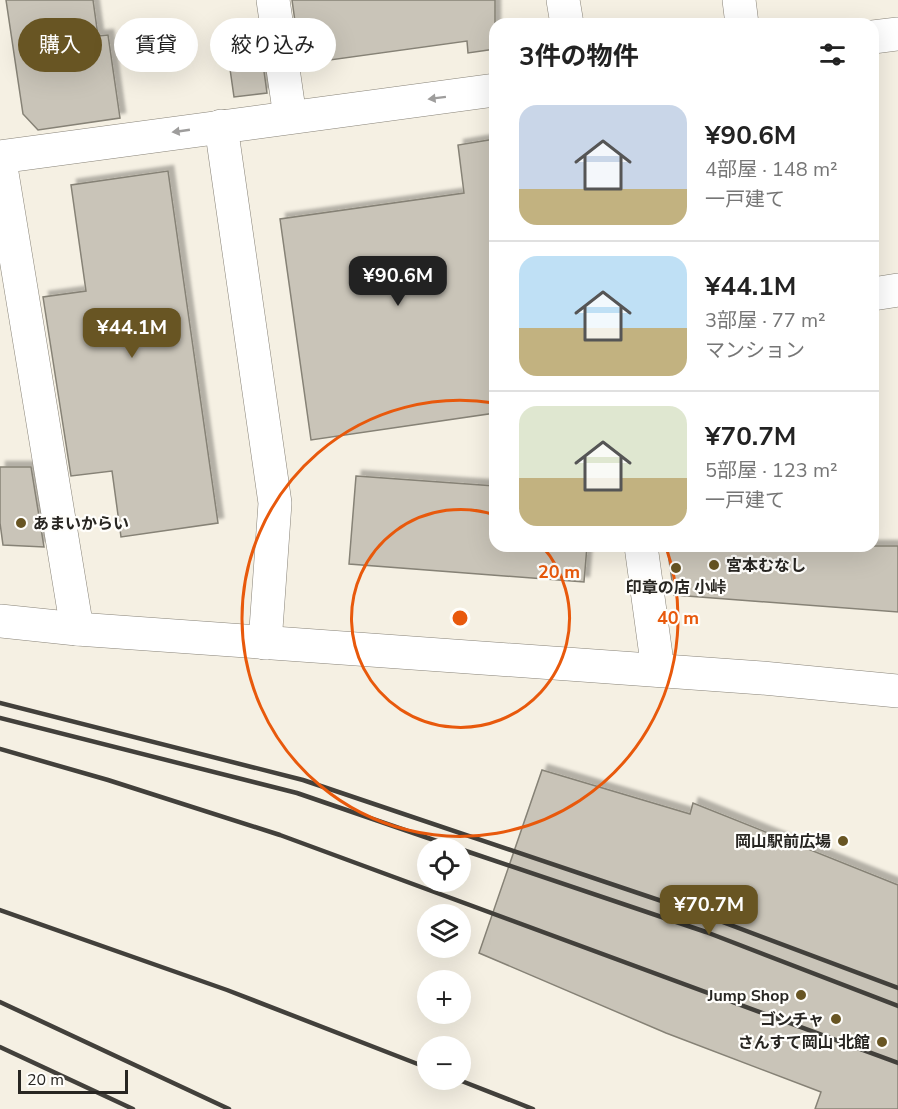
<!DOCTYPE html>
<html lang="ja">
<meta charset="utf-8">
<style>
:root{--surface:#fff;--page:#f2f2f2;--text:#222;--muted:#767676;--line:#e0e0e0;--accent:#685523}
body{margin:0;font-family:"Nunito Sans","Noto Sans JP",sans-serif;background:var(--page);color:var(--text);height:100vh;display:flex;flex-direction:column;font-size:22px;white-space:nowrap}
*{box-sizing:border-box;margin:0}
p{font-size:20px;color:var(--muted)}
.icon{flex:none;width:33px;height:33px;fill:none;stroke:currentColor;stroke-width:2;stroke-linecap:round;stroke-linejoin:round}
.map{position:relative;flex:1;overflow:hidden}
.sheet{position:absolute;left:489px;top:18px;width:390px;height:534px;display:flex;flex-direction:column;background:var(--surface);border-radius:18px;box-shadow:0 6px 24px #0002}
.sheet>*{flex:none}
.guide{position:absolute;left:18px;top:18px;width:381px;height:54px;display:flex;gap:12px}
.controls{position:absolute;left:417px;top:838px;display:grid;gap:12px}
.controls a{display:grid;place-items:center;width:54px;height:54px;border-radius:50%;background:var(--surface);box-shadow:0 6px 24px #0002;font-size:30px}
.scale{position:absolute;left:18px;bottom:15px;width:110px;box-sizing:border-box;padding-left:6px;border:3px solid #282622;border-top:0;font-size:16px;line-height:21px;white-space:nowrap;color:#282622;-webkit-text-stroke:4px #fffefb;paint-order:stroke}
.price{position:absolute;translate:-50% -51px;padding:0 14px;border-radius:12px;background:var(--accent);color:#fff;font-size:20px;line-height:39px;filter:drop-shadow(0 2px 3px #0008)}
.price::after{content:'';position:absolute;left:50%;top:36px;width:18px;height:14px;margin-left:-9px;background:inherit;clip-path:polygon(0 0,100% 0,50% 100%)}
.price.selected{background:#222;color:#fff}
ul{padding:0;list-style:none}
li{display:flex;align-items:center;gap:18px;height:150px;padding:0 30px}
li+li{border-top:2px solid var(--line)}
li span{display:grid;place-items:center;flex:none;width:168px;height:120px;border-radius:18px;color:#555}
li>.icon{margin-inline-start:auto}
span .icon{width:72px;height:72px;fill:#fffc;stroke-width:1}
li b{font-size:26px}
h2{display:flex;justify-content:space-between;align-items:center;height:72px;padding:0 30px;font-size:26px}
.tag{padding:0 21px;border-radius:27px;background:var(--surface);box-shadow:0 6px 24px #0002;font-size:21px;line-height:54px}
.tag.selected{background:var(--accent);color:#fff}
.map>svg:first-child{display:block}
</style>
<div class="map">
<svg width="898" height="1109" viewBox="0 0 898 1109">
<defs>
<filter id="shadow"><feDropShadow dx="5.5" dy="-5.5" stdDeviation="1.5" flood-color="#0004"/></filter>
</defs>
<rect width="100%" height="100%" fill="#f5f0e3"/>
<g fill="#c9c4b8" stroke="#868276" stroke-width="1.5" filter="url(#shadow)">
<polygon points="6,0 93,0 98,36 108,35 120,118 38,130 23,114"/>
<polygon points="292,0 495,0 495,49 468,53 467,41 301,64"/>
<polygon points="262,57 267,93 234,97 229,62"/>
<polygon points="495,139 495,413 311,440 280,219 464,193 458,145"/>
<polygon points="168,171 218,523 121,537 112,471 71,476 43,297 86,291 71,185"/>
<polygon points="0,467 31,467 44,547 3,545 0,523"/>
<polygon points="356,476 495,486 495,546 587,546 584,582 349,564"/>
<polygon points="667,546 898,546 898,612 674,595"/>
<polygon points="542,770 690,814 693,803 898,885 898,1109 815,1109 821,1092 666,1033 479,953"/>
</g>
<g fill="none" stroke-linecap="round" stroke-linejoin="round">
<g stroke="#888378" stroke-width="34">
<g id="minor">
<polyline points="273,0 290,117"/>
<polyline points="563,0 567,24"/>
<polyline points="739,0 742,24"/>
<polyline points="873,37 898,34"/>
<polyline points="221,126 275,503 265,643"/>
<polyline points="0,157 495,90"/>
<polyline points="0,161 77,629"/>
<polyline points="873,294 898,290"/>
<polyline points="641,546 658,670"/>
<polyline points="0,621 77,629 762,678 898,691"/>
</g>
</g>
<use href="#minor" stroke="#fff" stroke-width="33"/>
<g stroke="#42403b" stroke-width="4.5">
<polyline points="0,703 303,780 712,918 898,988"/>
<polyline points="0,718 297,793 460,849"/>
<polyline points="0,749 108,780 280,835 898,1063"/>
<polyline points="460,849 706,932 898,1006"/>
<polyline points="0,910 227,990 428,1068"/>
<polyline points="0,1002 229,1109"/>
<polyline points="0,1047 133,1109"/>
<polyline points="459,1080 533,1109"/>
</g>
</g>
<defs><path id="oneway-solid" d="M-6-.8H1V-3.2L6.5 0L1 3.2V.8H-6Z" transform="scale(1.5)"/></defs>
<g fill="#9e9d9c">
<use href="#oneway-solid" transform="translate(437 98) rotate(173)"/>
<use href="#oneway-solid" transform="translate(181 131) rotate(172)"/>
</g>
<g fill="none" stroke="#e8590c" stroke-width="3">
<path d="M542 546A109 109 0 1 1 495 515"/>
<path d="M666 547A218 218 0 1 1 494 403"/>
</g>
<g fill="#685523" stroke="#fffefb" stroke-width="2">
<circle cx="21" cy="523" r="6"/>
<circle cx="714" cy="565" r="6"/>
<circle cx="676" cy="568" r="6"/>
<circle cx="843" cy="841" r="6"/>
<circle cx="801" cy="995" r="6"/>
<circle cx="836" cy="1019" r="6"/>
<circle cx="882" cy="1042" r="6"/>
</g>
<g text-anchor="middle" stroke-width="4.5" stroke-linejoin="round" paint-order="stroke">
<g font-size="16" font-weight="bold" fill="#282622" stroke="#fffefb" text-anchor="end">
<text x="33" y="529" text-anchor="start">あまいからい</text>
<text x="726" y="571" text-anchor="start">宮本むなし</text>
<text x="676" y="593" text-anchor="middle">印章の店 小峠</text>
<text x="831" y="847">岡山駅前広場</text>
<text x="789" y="1001">Jump Shop</text>
<text x="824" y="1025">ゴンチャ</text>
<text x="870" y="1048">さんすて岡山 北館</text>
</g>
</g>
<circle cx="460" cy="618" r="9" fill="#e8590c" stroke="#fffefb" stroke-width="3"/>
<g font-size="18" text-anchor="middle" font-weight="bold" fill="#e8590c" stroke="#fffefb" stroke-width="4.5" stroke-linejoin="round" paint-order="stroke">
<text x="559" y="578">20 m</text>
<text x="678" y="624">40 m</text>
</g>
</svg>
<div class="controls">
<a><svg class="icon" aria-label="locate" viewBox="0 0 24 24"><circle cx="12" cy="12" r="6"/><path d="M12 2v4M12 18v4M2 12h4M18 12h4"/></svg></a>
<a><svg class="icon" aria-label="layers" viewBox="0 0 24 24"><path d="M12 4l9 5-9 5-9-5zM3 14l9 5 9-5"/></svg></a>
<a>+</a>
<a>−</a>
</div>
<div class="scale">20 m</div>
<b class="price selected" style="left:398px;top:307px">¥90.6M</b>
<b class="price" style="left:132px;top:359px">¥44.1M</b>
<b class="price" style="left:709px;top:936px">¥70.7M</b>
<div class="guide">
<a class="tag selected">購入</a>
<a class="tag">賃貸</a>
<a class="tag">絞り込み</a>
</div>
<section class="sheet">
<h2>3件の物件<svg class="icon" aria-label="filters" viewBox="0 0 24 24"><path d="M4 7h16M4 17h16"/><circle cx="9" cy="7" r="2"/><circle cx="15" cy="17" r="2"/></svg></h2>
<ul>
<li><span style="background:linear-gradient(#c9d6e8 70%,#c2b280 0)"><svg class="icon" aria-label="home" viewBox="0 0 24 24"><path d="M3 11l9-7 9 7M6 9v11h12V9"/></svg></span><div><b>¥90.6M</b><p>4部屋 · 148 m²</p><p>一戸建て</p></div></li>
<li><span style="background:linear-gradient(#bfe0f5 60%,#c2b280 0)"><svg class="icon" aria-label="home" viewBox="0 0 24 24"><path d="M3 11l9-7 9 7M6 9v11h12V9"/></svg></span><div><b>¥44.1M</b><p>3部屋 · 77 m²</p><p>マンション</p></div></li>
<li><span style="background:linear-gradient(#dfe7d0 60%,#c2b280 0)"><svg class="icon" aria-label="home" viewBox="0 0 24 24"><path d="M3 11l9-7 9 7M6 9v11h12V9"/></svg></span><div><b>¥70.7M</b><p>5部屋 · 123 m²</p><p>一戸建て</p></div></li>
</ul>
</section>
</div>
